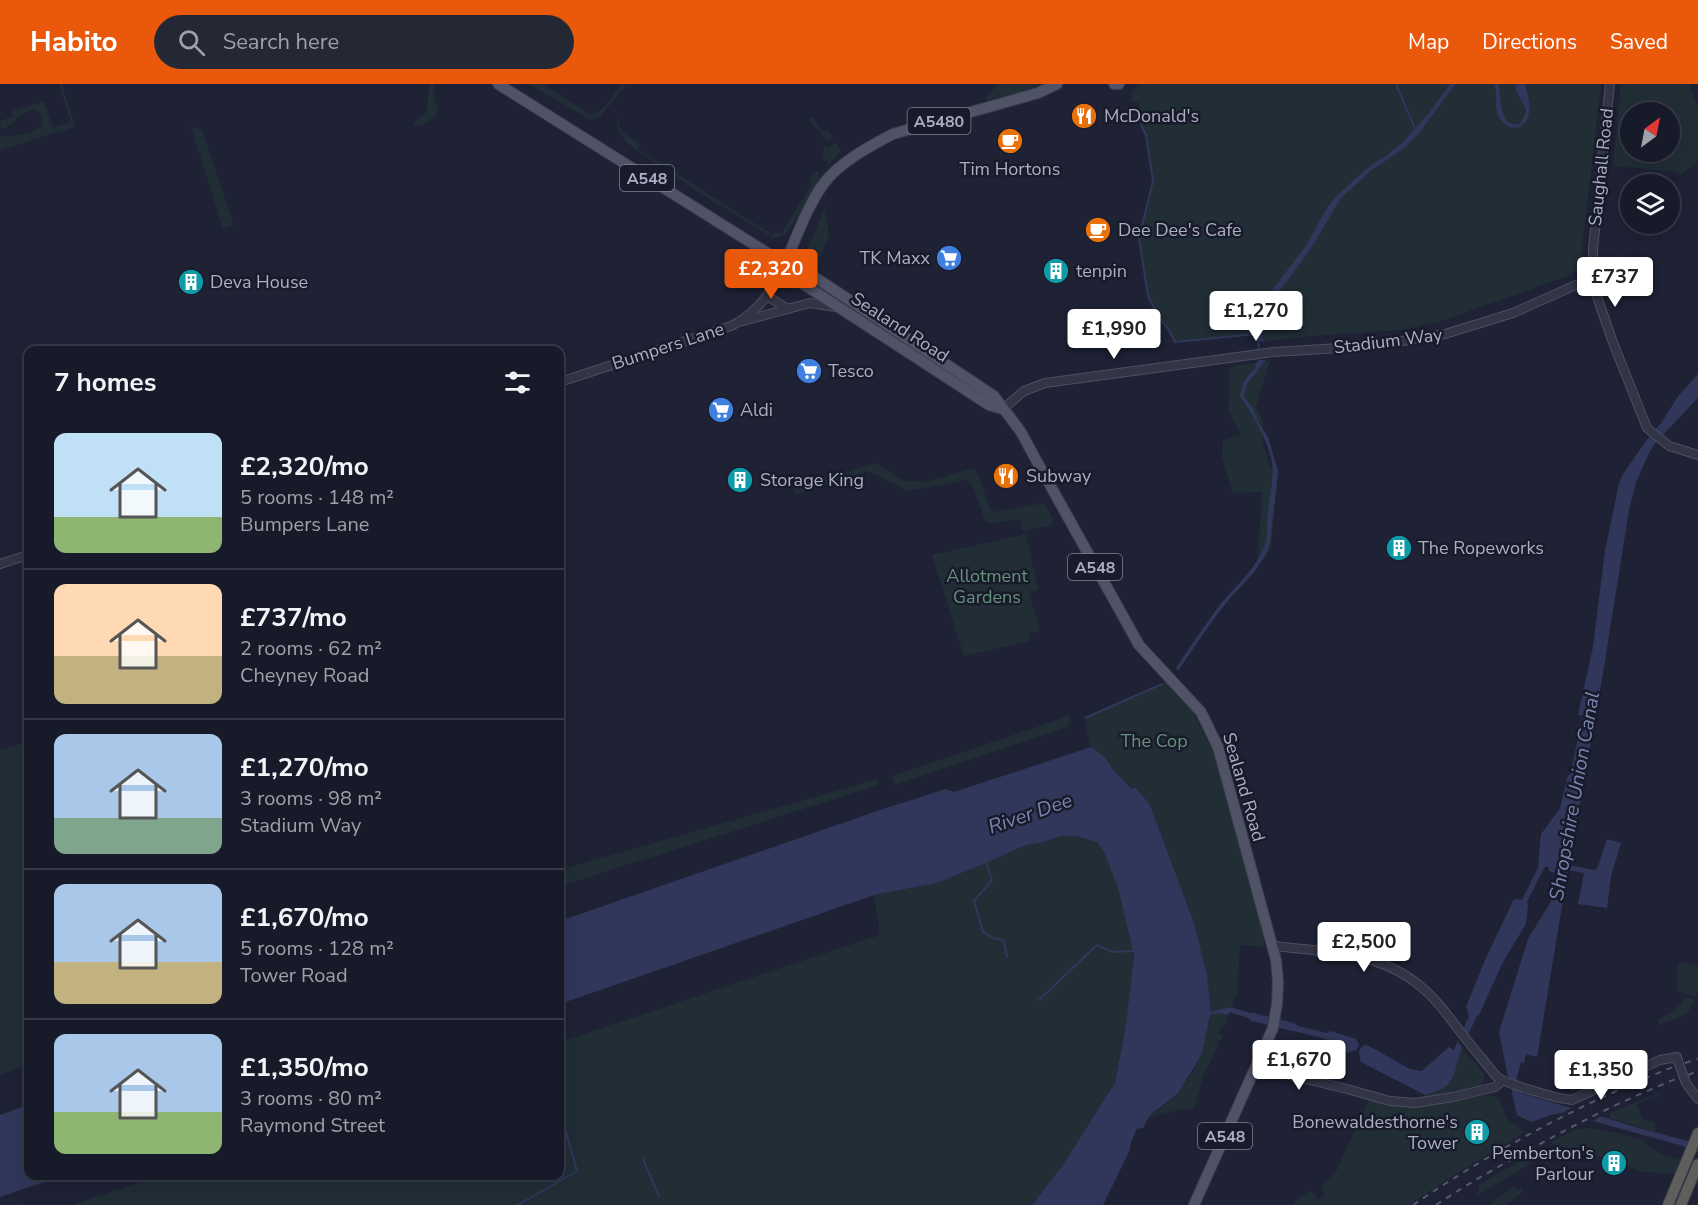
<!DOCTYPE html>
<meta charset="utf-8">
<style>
:root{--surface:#171a28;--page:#242734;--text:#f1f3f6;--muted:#9ea1a8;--line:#363845;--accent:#ea580c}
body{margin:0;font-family:"Nunito Sans",sans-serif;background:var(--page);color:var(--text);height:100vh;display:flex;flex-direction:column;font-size:22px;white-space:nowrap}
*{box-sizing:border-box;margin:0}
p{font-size:20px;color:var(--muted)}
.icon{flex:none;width:33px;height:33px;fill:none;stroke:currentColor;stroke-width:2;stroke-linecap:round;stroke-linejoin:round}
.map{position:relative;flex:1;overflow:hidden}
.drawer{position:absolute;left:24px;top:262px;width:540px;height:834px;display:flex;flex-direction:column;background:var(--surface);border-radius:12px;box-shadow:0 6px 24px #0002,0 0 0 2px var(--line)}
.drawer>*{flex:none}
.needle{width:39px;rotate:32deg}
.fabs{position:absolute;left:1620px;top:18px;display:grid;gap:12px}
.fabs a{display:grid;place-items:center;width:60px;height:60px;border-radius:50%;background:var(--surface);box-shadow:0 6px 24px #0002,0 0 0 2px var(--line);font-size:30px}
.price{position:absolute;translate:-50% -51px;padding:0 14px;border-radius:6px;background:#fff;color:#222;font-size:20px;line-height:39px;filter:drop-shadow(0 2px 3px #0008)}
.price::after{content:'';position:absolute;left:50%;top:36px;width:18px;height:14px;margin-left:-9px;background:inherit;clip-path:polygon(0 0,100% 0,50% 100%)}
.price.on{background:var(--accent);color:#fff}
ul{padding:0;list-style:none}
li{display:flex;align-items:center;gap:18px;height:150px;padding:0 30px}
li+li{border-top:2px solid var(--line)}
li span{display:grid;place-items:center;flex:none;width:168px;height:120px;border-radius:12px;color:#555}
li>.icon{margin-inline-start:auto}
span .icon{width:72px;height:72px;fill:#fffc;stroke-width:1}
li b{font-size:26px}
h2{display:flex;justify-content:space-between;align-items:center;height:72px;padding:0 30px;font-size:26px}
header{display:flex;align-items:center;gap:36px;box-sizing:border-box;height:84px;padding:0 30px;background:var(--accent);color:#fff}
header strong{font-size:28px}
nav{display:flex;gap:33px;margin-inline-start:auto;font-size:21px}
.search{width:420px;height:54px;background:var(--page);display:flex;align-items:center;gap:15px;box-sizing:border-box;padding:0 21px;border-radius:33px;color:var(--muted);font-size:22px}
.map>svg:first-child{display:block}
</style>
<header>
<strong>Habito</strong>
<div class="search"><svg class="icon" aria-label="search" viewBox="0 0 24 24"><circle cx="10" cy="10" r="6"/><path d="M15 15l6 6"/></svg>Search here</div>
<nav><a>Map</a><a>Directions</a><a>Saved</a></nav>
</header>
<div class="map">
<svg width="1698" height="1121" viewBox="0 0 1698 1121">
<rect width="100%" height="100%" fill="#1f2235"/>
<g fill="#212e36" fill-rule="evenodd">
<path d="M 59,0 L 62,0 L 75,43 L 0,66 L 0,52 C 13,52 35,51 43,40 L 40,29 L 35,25 C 16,29 17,40 1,46 L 0,37 L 14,32 L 12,27 L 44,17 L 53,44 L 71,38 Z"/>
<path d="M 429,0 L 434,0 L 434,12 L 438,27 C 432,38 425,41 412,43 L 415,37 L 427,28 Z"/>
<path d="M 529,0 L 542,0 L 590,30 C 605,29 612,10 622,0 L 626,1 L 600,33 L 590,36 Z"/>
<polygon points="999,0 1041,0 1021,8 988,16 986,15 985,13"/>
<polygon points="1140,0 1601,0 1581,172 1578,184 1571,191 1441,237 1401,246 1322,251 1264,257 1257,250 1175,258 1169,246 1158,232 1148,212 1139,154 1153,97 1146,51 1141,41 1139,18 1136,19 1131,17 1132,7"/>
<path d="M 1621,0 L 1689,0 L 1698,24 L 1698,77 L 1680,91 L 1677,88 L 1613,82 ZM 1670,28 L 1670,68 L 1630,68 L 1630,28 Z"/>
<polygon points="621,30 619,39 620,46 640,60 638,65 773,151 776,147 781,150 811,102 811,91 818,86 819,92 817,100 786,150 777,154 773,154 692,104 627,59 617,45 617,39"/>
<polygon points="812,32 822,48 828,46 833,54 827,57 808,35"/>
<polygon points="191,42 202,46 234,141 223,145"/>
<polygon points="836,59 841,67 829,80 823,74 824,60 828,64"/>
<polygon points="825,123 829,152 820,174 821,183 807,173 806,168"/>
<polygon points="1270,277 1256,323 1263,338 1263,361 1277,401 1271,464 1266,471 1258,472 1262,408 1233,409 1222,373 1223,356 1241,351 1228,325 1230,304 1228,293 1230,284 1239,281"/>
<polygon points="876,379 904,397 926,398 974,384 978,391 991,426 993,428 1044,419 1054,437 1051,441 1022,447 1021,435 990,439 985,437 973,402 966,396 908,407 868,387 796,410 793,404"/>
<polygon points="1026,450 1038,506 1029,508 1040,547 1029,550 1030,557 964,572 932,471"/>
<polygon points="1167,596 1186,616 1212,663 1249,800 1264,847 1264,863 1240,861 1237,909 1231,924 1211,928 1207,890 1194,839 1150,721 1112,684 1105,673 1091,663 1089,658 1085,634 1162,600"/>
<polygon points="1069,632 1070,634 1068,643 895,701 892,692"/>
<polygon points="28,657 28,981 0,991 0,666"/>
<polygon points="878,695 879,701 560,802 560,767 567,784"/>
<polygon points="1061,752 1076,752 1097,758 1104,768 1118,804 1134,871 1126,940 1115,999 1062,1082 1032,1121 72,1121 159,1092 560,1092 560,958 880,851 874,811 937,799 986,779 1026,761 1040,759"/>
<polygon points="1681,878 1698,882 1698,906 1696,912 1676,907 1678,893 1676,887 1678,879"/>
<polygon points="1686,913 1695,915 1687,930 1659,941 1658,936 1676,925"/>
<path d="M 1220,929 L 1228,931 L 1227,938 L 1219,947 L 1219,949 L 1223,952 L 1221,956 L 1218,956 L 1218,963 L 1204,990 L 1194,1025 L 1181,1025 L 1148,1034 L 1150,1031 C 1172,1018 1195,992 1202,967 C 1205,955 1207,943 1210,931 Z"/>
<path d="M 1462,964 L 1484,990 C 1485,997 1483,1000 1478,1003 L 1423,1013 L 1425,1011 L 1435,1008 L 1454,993 L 1457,977 Z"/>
<polygon points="1662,1008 1662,1010 1637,1020 1642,1035 1655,1038 1655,1048 1609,1034 1610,1029"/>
<polygon points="1489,1011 1499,1014 1507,1035 1525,1048 1457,1089 1409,1121 1294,1121 1295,1117 1309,1107 1313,1109 1318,1116 1325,1111 1322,1102 1337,1086 1367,1020 1370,1015 1406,1023"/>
<polygon points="1588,1044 1622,1050 1643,1056 1649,1063 1663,1071 1682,1076 1676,1090 1644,1088 1607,1075 1550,1059 1576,1045"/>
<polygon points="1536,1067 1547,1070 1475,1113 1479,1107 1479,1101"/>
<polygon points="1515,1101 1516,1106 1521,1104 1523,1108 1506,1121 1491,1121 1495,1116"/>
</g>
<g fill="#30375a">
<polygon points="1450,0 1455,0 1420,48 1404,64 1372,86 1341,114 1310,166 1276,212 1260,249 1265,259 1253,254 1255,248 1257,237 1273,205 1305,163 1325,127 1335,113 1371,81 1386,72 1403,58 1429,29"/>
<path d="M 1494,0 L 1498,0 C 1503,14 1496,43 1520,40 L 1525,31 L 1526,25 L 1515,5 L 1516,0 L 1525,0 C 1527,9 1531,18 1529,29 C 1526,47 1508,49 1499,33 C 1493,22 1499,11 1494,0 Z"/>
<path d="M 1259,276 L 1266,276 L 1247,300 L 1244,313 L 1253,324 L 1259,339 L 1268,353 L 1278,387 L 1270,459 C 1264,482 1242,500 1227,518 C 1209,540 1194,564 1178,587 L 1176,584 C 1190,563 1204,542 1219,522 C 1236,501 1260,482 1267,454 C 1267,445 1267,435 1268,426 C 1270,411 1274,395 1272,379 C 1269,359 1252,329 1240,312 C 1242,299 1246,293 1256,284 L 1255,280 Z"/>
<polygon points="1698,290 1698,314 1656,358 1650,367 1636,398 1629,426 1604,583 1569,781 1593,786 1597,785 1607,755 1621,759 1611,792 1607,824 1578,820 1584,789 1568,786 1537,973 1526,970 1524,979 1521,978 1516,997 1523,1008 1635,1043 1688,1057 1698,1057 1698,1068 1683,1062 1564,1029 1554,1030 1531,1038 1517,1031 1512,1009 1511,994 1508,993 1499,948 1528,855 1556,809 1559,786 1556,785 1554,789 1549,787 1548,782 1544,784 1527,818 1528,820 1526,840 1502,880 1479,931 1477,932 1468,951 1463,946 1469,932 1466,923 1485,876 1513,817 1515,815 1522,816 1538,784 1541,750 1560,724 1568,691 1570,691 1583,632 1578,631 1593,563 1605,467 1619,399 1623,390 1646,357 1661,339 1679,311"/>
<polygon points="1091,663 1105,673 1112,684 1131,704 1136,704 1150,721 1194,839 1207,890 1211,928 1230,923 1264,933 1263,939 1230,928 1228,931 1220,929 1210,931 1202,969 1195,982 1178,1009 1150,1031 1143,1044 1137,1045 1131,1058 1130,1066 1103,1121 1032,1121 1062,1082 1115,999 1126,940 1134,871 1118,804 1104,768 1097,758 1076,752 1061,752 1040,759 1026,761 986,779 937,799 874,811 560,920 560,837 883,725 946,705 954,708"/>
<polygon points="1282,938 1327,949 1330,947 1356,955 1359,961 1356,966 1347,969 1329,961 1326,955 1282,944"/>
<path d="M 1458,957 L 1462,964 C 1452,991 1459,1002 1425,1011 L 1361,978 L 1359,968 L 1362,962 L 1367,961 L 1410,985 L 1422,987 L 1449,963 L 1454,966 Z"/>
<polygon points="28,1021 28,1092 62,1092 0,1113 0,1031"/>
</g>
<polygon fill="#1f2235" points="1523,1008 1572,1022 1602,1032 1588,1039 1564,1032 1556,1033 1571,1024 1523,1010"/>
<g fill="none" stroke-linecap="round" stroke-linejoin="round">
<g stroke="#30375a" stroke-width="2">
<polyline points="1396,0 1416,47"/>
<polyline points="1141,41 1146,51 1153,97 1139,154 1148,212 1158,232 1169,246 1175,258 1256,250"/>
<polyline points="1258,255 1259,267"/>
<polyline points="1085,634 1162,600"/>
<polyline points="986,779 992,796 974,817 983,848 995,855 1001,855 1004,858 1007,873"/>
<polyline points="1039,916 1097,861 1113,868 1133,867"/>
<polyline points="643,1075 659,1112"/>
<polyline points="518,1121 577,1087 560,1027"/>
</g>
<polyline stroke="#30375a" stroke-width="8" points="1253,933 1293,943"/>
<g stroke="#4d4f61" stroke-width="10">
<g id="tertiary">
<polyline points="1610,0 1593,165 1593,201 1612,256 1647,344 1669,362 1698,371"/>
<polyline points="767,212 788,225"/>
<polyline points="743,237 810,219 836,223"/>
<path d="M 560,298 L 731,242 C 758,229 773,206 785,180"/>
<polyline points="1003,325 1024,307 1045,299 1274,268 1372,262 1445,250 1513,229 1576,201 1593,201"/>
<polyline points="0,480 28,471"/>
<path d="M 1273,862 C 1320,867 1376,868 1415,898 C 1433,911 1446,929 1459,946 C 1471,962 1484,977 1497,993 C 1507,1000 1558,1015 1572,1016 L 1660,976 L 1677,973 L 1678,977"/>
<polyline points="1257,983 1347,1005 1390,1017 1415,1019 1453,1013 1495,1003 1502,997"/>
<polyline points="1686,999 1698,1015"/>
</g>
</g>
<g stroke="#3c3e4f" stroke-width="12">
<g id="primary">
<polyline points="498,0 785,180 810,190 994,312 1021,348 1035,374 1139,561 1201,628 1218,663 1276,876 1278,898 1277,920 1273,944 1194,1121"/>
<polyline points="1114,0 1119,0"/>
<path d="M 785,180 C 796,154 811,112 830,92 C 848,74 870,62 893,50 L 1038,9 L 1057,0"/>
<polyline points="787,182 803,200 989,321 1003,325"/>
</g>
</g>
<g stroke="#3a3c4d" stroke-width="12">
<g id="trunk">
<polyline points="1668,1121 1698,1049"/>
<polyline points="1681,1121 1698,1080"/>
</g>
</g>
<use href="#tertiary" stroke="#323545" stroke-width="8"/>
<use href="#primary" stroke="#505366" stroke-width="10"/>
<use href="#trunk" stroke="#5e5e5a" stroke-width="10"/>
<g stroke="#54576d" stroke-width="2" stroke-dasharray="6 6" stroke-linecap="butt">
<polyline points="1685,979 1698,975"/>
<polyline points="1688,991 1698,987"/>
<path d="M 1413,1121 C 1494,1066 1582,1019 1673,983"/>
<path d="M 1436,1121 C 1470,1098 1505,1079 1540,1060 C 1585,1035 1631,1013 1678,994"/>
</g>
<g stroke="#4d4f61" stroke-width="10" stroke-linecap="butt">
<polyline id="tertiary-bridge" points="1678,977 1686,999"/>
</g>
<use href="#tertiary-bridge" stroke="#323545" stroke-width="8"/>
</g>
<defs>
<g id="restaurant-disc" transform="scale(1.35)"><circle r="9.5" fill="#e8710a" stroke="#181b2a"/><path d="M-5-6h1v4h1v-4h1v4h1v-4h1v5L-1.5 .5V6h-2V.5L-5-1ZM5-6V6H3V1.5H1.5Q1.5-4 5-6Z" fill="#fff"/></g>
<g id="cafe-disc" transform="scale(1.35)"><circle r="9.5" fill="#e8710a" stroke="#181b2a"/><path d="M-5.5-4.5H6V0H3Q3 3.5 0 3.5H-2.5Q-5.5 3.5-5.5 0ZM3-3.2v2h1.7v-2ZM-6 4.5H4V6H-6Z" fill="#fff"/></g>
<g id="supermarket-disc" transform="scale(1.35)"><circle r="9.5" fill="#3f7fe0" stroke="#181b2a"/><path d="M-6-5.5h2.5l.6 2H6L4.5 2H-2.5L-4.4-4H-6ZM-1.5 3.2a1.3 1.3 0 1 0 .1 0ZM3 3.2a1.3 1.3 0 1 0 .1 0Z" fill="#fff"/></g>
<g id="building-disc" transform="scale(1.35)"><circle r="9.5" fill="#0f9aa8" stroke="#181b2a"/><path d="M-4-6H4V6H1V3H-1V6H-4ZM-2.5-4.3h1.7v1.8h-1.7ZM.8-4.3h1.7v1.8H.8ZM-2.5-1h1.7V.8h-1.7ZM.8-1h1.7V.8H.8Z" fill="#fff"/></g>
</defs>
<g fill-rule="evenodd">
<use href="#restaurant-disc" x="1084" y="32"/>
<use href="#cafe-disc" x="1010" y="57"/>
<use href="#cafe-disc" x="1098" y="146"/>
<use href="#supermarket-disc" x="949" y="174"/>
<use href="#building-disc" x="1056" y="187"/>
<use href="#building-disc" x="191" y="198"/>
<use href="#supermarket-disc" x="809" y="287"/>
<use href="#supermarket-disc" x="721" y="326"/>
<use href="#restaurant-disc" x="1006" y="392"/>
<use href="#building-disc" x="740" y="396"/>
<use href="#building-disc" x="1399" y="464"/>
<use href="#building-disc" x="1477" y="1048"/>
<use href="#building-disc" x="1614" y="1079"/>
</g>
<g text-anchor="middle" stroke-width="5" stroke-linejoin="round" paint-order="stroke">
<g fill="#181b2a" stroke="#808295" stroke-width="1.5">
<rect x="907.5" y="24" width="63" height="26" rx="4.5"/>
<rect x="620" y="81" width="54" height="26" rx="4.5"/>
<rect x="1068" y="470" width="54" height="26" rx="4.5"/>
<rect x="1198" y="1039" width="54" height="26" rx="4.5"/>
</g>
<g font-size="16" font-weight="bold" fill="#acaec3">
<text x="939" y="43">A5480</text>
<text x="647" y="100">A548</text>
<text x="1095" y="489">A548</text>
<text x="1225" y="1058">A548</text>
</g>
<g font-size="18" fill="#acaec3" stroke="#181b2a" text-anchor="start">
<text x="1104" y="38">McDonald's</text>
<text x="1010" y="91" text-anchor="middle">Tim Hortons</text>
<text x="1118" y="152">Dee Dee's Cafe</text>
<text x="930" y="180" text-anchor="end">TK Maxx</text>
<text x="1076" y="193">tenpin</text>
<text x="210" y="204">Deva House</text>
<text x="828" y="293">Tesco</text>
<text x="740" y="332">Aldi</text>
<text x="1026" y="398">Subway</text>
<text x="760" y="402">Storage King</text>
<text x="1418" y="470">The Ropeworks</text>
<text x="1458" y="1044" text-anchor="end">Bonewaldesthorne's<tspan x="1458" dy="21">Tower</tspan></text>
<text x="1594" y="1075" text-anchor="end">Pemberton's<tspan x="1594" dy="21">Parlour</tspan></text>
</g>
<g font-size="18" fill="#acaec3" stroke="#181b2a">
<text transform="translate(1601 83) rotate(-84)" y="6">Saughall Road</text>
<text transform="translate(900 243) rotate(33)" y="6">Sealand Road</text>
<text transform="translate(1388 257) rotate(-7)" y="6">Stadium Way</text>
<text transform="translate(668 262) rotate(-18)" y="6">Bumpers Lane</text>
<text transform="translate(1244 703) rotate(74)" y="6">Sealand Road</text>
</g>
<g font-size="18" fill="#64927b" stroke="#181b2a">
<text x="987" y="498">Allotment<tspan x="987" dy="21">Gardens</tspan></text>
<text x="1154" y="663">The Cop</text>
</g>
<g font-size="20" font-style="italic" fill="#7b84b0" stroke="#181b2a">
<text transform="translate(1574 712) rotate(-80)" y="7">Shropshire Union Canal</text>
<text transform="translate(1030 729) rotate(-19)" y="7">River Dee</text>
</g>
</g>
</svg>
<div class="fabs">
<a><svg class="needle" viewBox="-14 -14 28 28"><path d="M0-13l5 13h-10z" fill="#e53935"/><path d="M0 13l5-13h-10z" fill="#9ea1a8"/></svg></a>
<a><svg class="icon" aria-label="layers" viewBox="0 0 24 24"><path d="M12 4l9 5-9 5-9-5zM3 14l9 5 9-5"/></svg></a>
</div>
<b class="price on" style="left:771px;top:216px">£2,320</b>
<b class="price" style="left:1615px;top:224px">£737</b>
<b class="price" style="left:1256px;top:258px">£1,270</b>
<b class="price" style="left:1114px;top:276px">£1,990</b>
<b class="price" style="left:1364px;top:889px">£2,500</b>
<b class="price" style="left:1299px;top:1007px">£1,670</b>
<b class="price" style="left:1601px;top:1017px">£1,350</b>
<section class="drawer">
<h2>7 homes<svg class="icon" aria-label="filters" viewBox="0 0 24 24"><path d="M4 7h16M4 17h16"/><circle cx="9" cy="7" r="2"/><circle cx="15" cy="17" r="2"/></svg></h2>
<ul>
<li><span style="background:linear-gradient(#bfe0f5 70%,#8fb573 0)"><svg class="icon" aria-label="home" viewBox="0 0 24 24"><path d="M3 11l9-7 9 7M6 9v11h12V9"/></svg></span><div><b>£2,320/mo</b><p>5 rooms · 148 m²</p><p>Bumpers Lane</p></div></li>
<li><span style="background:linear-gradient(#ffd9b3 60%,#c2b280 0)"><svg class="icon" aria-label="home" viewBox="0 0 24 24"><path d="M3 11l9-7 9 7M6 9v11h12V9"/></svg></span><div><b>£737/mo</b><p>2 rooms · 62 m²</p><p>Cheyney Road</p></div></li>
<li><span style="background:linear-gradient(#a9c7e8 70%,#7fa58c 0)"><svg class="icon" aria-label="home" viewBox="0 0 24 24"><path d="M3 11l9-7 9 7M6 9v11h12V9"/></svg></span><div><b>£1,270/mo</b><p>3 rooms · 98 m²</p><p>Stadium Way</p></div></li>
<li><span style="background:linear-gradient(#a9c7e8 65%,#c2b280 0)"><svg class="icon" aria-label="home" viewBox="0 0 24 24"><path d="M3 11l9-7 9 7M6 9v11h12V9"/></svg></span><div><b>£1,670/mo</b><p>5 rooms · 128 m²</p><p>Tower Road</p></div></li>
<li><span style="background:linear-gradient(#a9c7e8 65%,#8fb573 0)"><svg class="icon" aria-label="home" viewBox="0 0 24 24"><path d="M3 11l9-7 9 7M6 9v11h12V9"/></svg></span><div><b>£1,350/mo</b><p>3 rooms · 80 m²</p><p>Raymond Street</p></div></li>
</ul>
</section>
</div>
